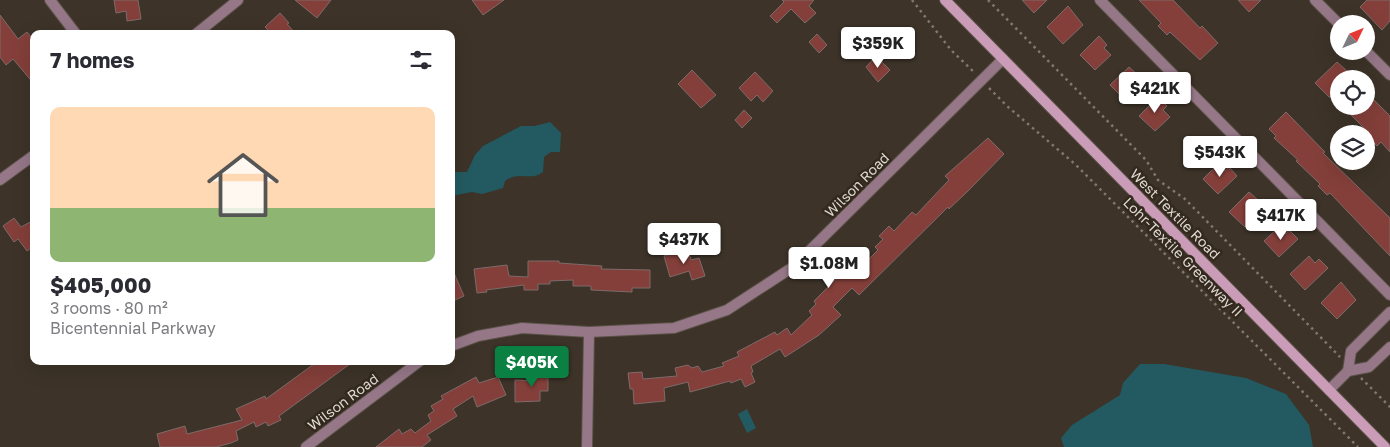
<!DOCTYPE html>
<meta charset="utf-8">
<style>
:root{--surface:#fff;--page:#f7f7f7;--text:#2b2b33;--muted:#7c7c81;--accent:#0b8043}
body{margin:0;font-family:"Golos Text",sans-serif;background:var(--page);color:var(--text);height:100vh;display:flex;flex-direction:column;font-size:19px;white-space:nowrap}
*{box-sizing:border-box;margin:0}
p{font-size:16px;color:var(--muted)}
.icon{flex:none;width:28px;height:28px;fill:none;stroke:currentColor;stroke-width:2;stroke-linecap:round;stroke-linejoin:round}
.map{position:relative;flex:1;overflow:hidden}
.drawer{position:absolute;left:30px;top:30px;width:425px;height:335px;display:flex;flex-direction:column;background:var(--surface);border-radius:10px;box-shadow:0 5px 20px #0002}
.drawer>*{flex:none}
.needle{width:32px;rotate:47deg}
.controls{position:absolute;left:1330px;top:15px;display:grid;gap:10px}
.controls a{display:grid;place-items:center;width:45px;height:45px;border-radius:50%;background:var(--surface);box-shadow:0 5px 20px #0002;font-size:25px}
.price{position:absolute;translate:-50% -42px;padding:0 11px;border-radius:5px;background:#fff;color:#222;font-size:16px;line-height:32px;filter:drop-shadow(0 1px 2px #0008)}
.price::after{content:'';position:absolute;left:50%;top:30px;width:15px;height:11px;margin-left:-8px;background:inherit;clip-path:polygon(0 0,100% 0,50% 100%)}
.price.selected{background:var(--accent);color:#fff}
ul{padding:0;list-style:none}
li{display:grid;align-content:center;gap:10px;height:265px;padding:0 20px}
li span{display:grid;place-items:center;height:155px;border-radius:10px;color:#555}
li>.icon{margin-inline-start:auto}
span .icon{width:90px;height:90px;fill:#fffc;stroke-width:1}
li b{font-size:21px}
h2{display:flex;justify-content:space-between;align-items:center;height:60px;padding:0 20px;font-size:21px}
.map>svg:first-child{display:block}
</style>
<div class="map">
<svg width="1390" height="447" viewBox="0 0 1390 447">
<rect width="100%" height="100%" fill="#3d3328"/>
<g fill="#235a61">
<path d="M 550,122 L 561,133 L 560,152 L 551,152 L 544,157 L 543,172 C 530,182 520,170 505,181 L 503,188 L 482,194 L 472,192 L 451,196 L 451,172 L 467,172 L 475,155 L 483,146 L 521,126 L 535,126 Z"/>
<polygon points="1140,364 1164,364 1246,378 1286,394 1309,425 1313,447 1064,447 1061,438 1072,425 1120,395 1123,383"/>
<polygon points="747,409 756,428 747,433 738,414"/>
</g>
<g fill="#843f3a" stroke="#7d6b69">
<polygon points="114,0 138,0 141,19 127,21 126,11 116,13"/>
<polygon points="295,0 331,0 317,18"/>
<polygon points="472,0 504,0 483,15"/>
<polygon points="782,0 814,0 809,6 816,13 805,23 791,9 777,23 770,16 784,2"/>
<polygon points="1022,0 1047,0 1034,13"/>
<polygon points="1139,0 1173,0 1200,28 1202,26 1218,43 1200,60 1170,32 1167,35 1158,26 1161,23"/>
<polygon points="1238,0 1261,0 1249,12"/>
<polygon points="1367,0 1390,0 1390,21 1382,30 1360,7"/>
<polygon points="1068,6 1083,25 1063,44 1047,27"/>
<polygon points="280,13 289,23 287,24 296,34 272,34 265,27"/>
<polygon points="0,15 18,39 27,32 34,41 34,84 13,59 6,65 0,57"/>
<polygon points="817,34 827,45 819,53 809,42"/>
<polygon points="1099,36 1107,45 1104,48 1111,55 1095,70 1080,55"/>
<polygon points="876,56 890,70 878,82 866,67"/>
<polygon points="1337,62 1356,79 1339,79 1339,90 1332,97 1329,97 1315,83"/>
<polygon points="1129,67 1138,75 1134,79 1141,86 1126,101 1110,85"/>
<polygon points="692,70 716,95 701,108 678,84"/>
<polygon points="755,72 773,91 763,102 757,95 751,101 739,88"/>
<polygon points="1366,92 1390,116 1390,152 1381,142 1377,146 1362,130 1364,128 1342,106 1366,106"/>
<polygon points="1158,97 1167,106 1163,110 1170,117 1155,131 1139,116"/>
<polygon points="744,110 752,118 742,128 735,120"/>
<polygon points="1286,112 1325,152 1323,153 1390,218 1390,256 1330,193 1327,195 1318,186 1320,184 1296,161 1298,160 1274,138 1276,136 1269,129"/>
<polygon points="988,138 1004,154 968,191 949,209 948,207 859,295 852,288 833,307 841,315 819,335 785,357 780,349 751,366 753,372 751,373 755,382 745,387 741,379 731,383 730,381 690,392 688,382 664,388 665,401 634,404 633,389 630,389 628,373 642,372 643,379 677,376 675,368 688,365 692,368 698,366 702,372 724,366 722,363 739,356 737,352 775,332 777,335 787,328 791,335 812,315 809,311 816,304 814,301 833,282 859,259 864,264 878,250 875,247 883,239 879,236 889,226 894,231 912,212 916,215 949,180 945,176"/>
<polygon points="1218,164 1225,171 1229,167 1237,176 1218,194 1203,179"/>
<polygon points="1249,192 1266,207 1245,227 1229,212"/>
<polygon points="14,218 21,227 34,220 34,246 27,251 18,239 14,242 3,226"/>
<polygon points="1279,227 1286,234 1289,230 1298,239 1279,257 1264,241"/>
<polygon points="688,249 691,260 699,258 705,276 692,280 689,271 670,277 664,256"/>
<polygon points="1309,256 1315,263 1319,259 1328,268 1305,290 1290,274"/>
<polygon points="528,261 559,261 559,263 602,266 601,269 650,270 650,288 632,288 632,292 591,290 591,286 573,286 573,280 550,281 550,284 538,284 538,290 524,290 524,285 486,290 487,292 477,293 474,269 507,265 509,276 528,277"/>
<polygon points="451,266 464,296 455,300 451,293"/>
<polygon points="1341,282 1356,300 1337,319 1321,303"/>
<polygon points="318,361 354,361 279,416 281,420 268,426 266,422 256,427 254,422 236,431 238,440 231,443 216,447 160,447 157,434 185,426 187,434 242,420 236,409 265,396 266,399"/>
<polygon points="534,371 548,371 548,391 540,391 540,401 515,402 515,380 534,381"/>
<polygon points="476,377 479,383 498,377 506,395 477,407 473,396 453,409 457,416 427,435 431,440 422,447 376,447 399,429 402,434 411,429 415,433 431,421 428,415 434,411 431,406 443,399 441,396"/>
</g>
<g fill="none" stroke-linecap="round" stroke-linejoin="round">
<g stroke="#5a5147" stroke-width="12">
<g id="minor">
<polyline points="50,0 76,34"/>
<polyline points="1100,0 1390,295"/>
<polyline points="1315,0 1339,24"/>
<polyline points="196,34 238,0"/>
<polyline points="1366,51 1390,75"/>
<polyline points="0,180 34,155"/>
<polyline points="451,346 478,336 522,328 589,332 674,328 727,310 793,267 1003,59"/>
<polyline points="1348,371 1351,351 1390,312"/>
<polyline points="1329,390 1348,371 1369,367 1390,347"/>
<polyline points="306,447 420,361"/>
<polyline points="587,447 589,332"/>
</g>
</g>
<g stroke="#5a5147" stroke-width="12">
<polyline id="secondary" points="945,0 1385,447"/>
</g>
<g stroke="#81786f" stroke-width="2.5" stroke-dasharray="2.5 4" stroke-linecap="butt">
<polyline points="912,0 951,50 974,72"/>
<polyline points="988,0 1146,160 1158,180 1185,199 1340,357"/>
<polyline points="989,88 1007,106 1076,165 1358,447"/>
<polyline points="1361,378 1390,407"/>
</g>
<use href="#minor" stroke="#957788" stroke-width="10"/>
<use href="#secondary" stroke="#cb9cb7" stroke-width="10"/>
</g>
<g text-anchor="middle" stroke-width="5" stroke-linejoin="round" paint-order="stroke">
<g font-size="14" fill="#dfd9d2" stroke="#33291e">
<text transform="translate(857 185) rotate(-45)" y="5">Wilson Road</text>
<text transform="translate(1175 214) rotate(45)" y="5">West Textile Road</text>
<text transform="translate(1183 257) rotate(45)" y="5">Lohr-Textile Greenway II</text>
<text transform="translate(343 402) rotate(-37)" y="5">Wilson Road</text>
</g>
</g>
</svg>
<div class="controls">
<a><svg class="needle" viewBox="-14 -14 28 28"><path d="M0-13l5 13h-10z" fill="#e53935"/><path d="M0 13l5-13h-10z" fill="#7c7c81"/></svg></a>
<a><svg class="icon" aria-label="locate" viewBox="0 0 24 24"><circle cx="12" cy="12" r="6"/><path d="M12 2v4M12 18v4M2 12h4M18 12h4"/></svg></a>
<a><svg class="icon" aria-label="layers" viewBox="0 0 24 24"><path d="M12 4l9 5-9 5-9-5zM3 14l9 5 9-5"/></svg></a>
</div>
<b class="price" style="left:878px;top:69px">$359K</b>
<b class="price" style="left:1155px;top:114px">$421K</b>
<b class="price" style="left:1220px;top:178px">$543K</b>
<b class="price" style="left:1281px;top:241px">$417K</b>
<b class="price" style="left:684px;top:265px">$437K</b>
<b class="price" style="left:829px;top:289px">$1.08M</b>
<b class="price selected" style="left:532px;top:388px">$405K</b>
<section class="drawer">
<h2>7 homes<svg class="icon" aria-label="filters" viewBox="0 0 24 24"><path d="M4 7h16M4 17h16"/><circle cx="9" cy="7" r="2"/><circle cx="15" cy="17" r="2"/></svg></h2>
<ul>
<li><span style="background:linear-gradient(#ffd9b3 65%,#8fb573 0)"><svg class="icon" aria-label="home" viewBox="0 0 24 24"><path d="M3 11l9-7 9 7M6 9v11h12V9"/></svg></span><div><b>$405,000</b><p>3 rooms · 80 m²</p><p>Bicentennial Parkway</p></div></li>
</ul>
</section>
</div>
